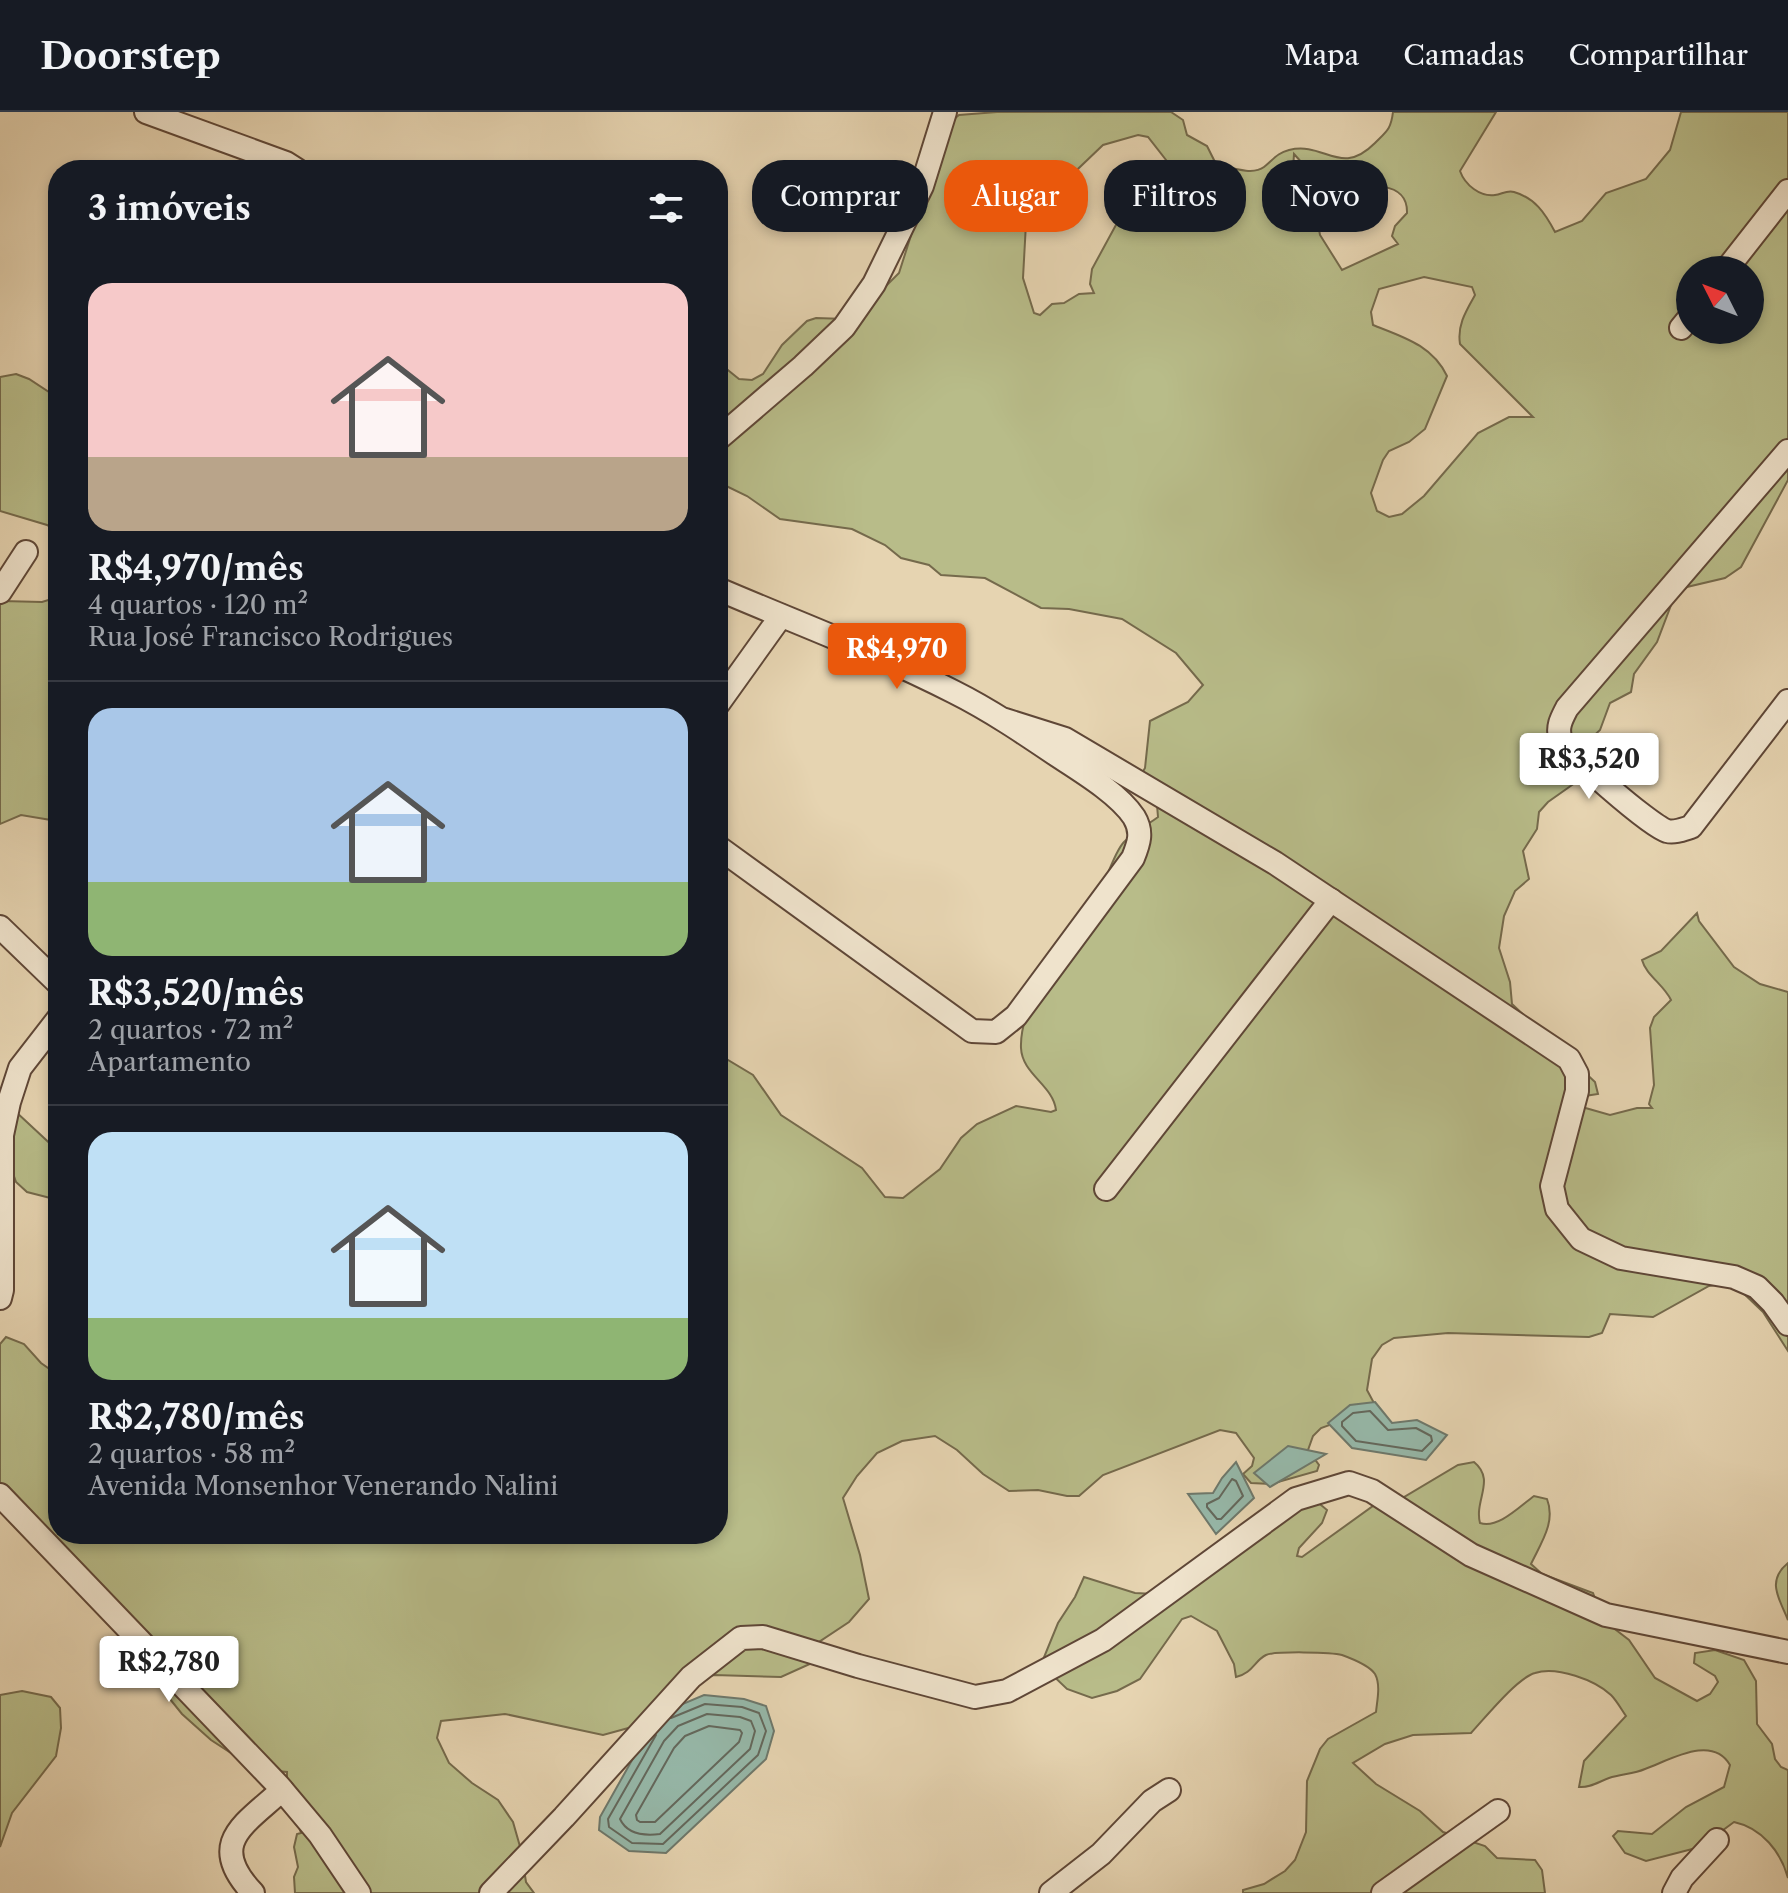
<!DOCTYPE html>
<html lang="pt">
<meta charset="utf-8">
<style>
:root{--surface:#171b24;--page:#20242c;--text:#f1f3f6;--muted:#9ea1a6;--line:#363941;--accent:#ea580c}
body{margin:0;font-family:"Libre Caslon Text",serif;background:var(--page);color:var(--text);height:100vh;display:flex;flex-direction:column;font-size:30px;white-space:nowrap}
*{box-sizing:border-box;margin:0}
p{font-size:26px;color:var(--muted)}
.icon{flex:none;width:44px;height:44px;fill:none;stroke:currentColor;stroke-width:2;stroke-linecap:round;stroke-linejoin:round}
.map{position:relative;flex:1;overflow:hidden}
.panel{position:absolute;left:48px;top:48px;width:680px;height:1384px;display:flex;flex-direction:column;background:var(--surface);border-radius:32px;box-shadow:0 4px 12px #0003}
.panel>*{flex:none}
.top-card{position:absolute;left:752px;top:48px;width:760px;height:72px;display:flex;gap:16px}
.needle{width:52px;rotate:312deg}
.buttons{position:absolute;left:1676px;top:144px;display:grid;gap:16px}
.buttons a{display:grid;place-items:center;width:88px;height:88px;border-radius:50%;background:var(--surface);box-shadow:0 4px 12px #0003;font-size:40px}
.price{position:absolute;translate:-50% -68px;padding:0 18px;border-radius:8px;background:#fff;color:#222;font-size:26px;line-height:52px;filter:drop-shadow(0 2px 4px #0008)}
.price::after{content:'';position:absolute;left:50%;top:48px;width:24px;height:18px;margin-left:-12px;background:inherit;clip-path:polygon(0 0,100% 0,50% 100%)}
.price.current{background:var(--accent);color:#fff}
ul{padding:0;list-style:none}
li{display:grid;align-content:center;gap:16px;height:424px;padding:0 40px}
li+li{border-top:2px solid var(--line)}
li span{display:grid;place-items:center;height:248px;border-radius:24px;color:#555}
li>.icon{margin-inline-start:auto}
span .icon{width:144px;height:144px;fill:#fffc;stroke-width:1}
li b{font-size:34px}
h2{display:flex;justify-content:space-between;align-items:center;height:96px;padding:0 40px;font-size:34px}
.pill{padding:0 28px;border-radius:32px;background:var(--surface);box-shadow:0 4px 12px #0003;font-size:28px;line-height:72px}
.pill.current{background:var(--accent);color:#fff}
header{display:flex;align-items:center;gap:48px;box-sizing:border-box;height:112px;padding:0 40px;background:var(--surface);border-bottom:2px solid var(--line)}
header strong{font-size:38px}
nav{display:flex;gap:44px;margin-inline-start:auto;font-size:28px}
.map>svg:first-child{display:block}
</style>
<header>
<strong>Doorstep</strong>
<nav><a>Mapa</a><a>Camadas</a><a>Compartilhar</a></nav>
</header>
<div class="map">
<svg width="1788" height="1781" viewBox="0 0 1788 1781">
<rect width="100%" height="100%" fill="#e6d4b1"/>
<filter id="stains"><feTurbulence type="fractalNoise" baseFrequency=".0025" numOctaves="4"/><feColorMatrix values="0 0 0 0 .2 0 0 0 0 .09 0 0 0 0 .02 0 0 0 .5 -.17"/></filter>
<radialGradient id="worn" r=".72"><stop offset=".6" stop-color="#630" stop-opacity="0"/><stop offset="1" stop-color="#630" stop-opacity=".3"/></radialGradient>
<g fill="#b8bc89" stroke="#756a4c" stroke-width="2" fill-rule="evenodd">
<path d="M 997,0 L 1171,0 L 1183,8 L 1187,23 L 1207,34 L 1216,52 C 1230,55 1252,64 1264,55 C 1273,48 1277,41 1289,38 C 1325,29 1340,66 1375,31 C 1387,19 1391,17 1393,0 L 1496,0 L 1460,59 C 1465,73 1480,85 1495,83 C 1502,82 1507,78 1514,80 C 1535,86 1545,101 1555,120 L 1582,109 L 1606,81 L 1646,67 L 1670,38 L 1681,0 L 1788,0 L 1788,368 L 1741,455 L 1725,466 L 1687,475 L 1673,488 L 1657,530 L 1634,562 L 1631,580 L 1610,591 L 1600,618 L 1570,646 L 1589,661 L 1548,690 L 1539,700 L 1537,717 L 1523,739 L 1529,767 L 1515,779 L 1504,804 L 1499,836 L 1510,870 L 1512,892 L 1595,970 L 1598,982 L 1585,984 L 1582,995 L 1610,1003 L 1637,996 L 1652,996 L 1649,992 L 1654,973 L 1650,916 L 1654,905 L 1671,888 C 1664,873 1646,863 1642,848 L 1661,839 L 1697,801 L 1699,809 L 1734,855 L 1760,872 L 1788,880 L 1788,1239 L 1763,1200 L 1739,1177 L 1727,1171 L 1709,1174 L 1653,1205 L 1610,1202 L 1602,1221 L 1589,1225 L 1448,1221 L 1394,1226 L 1382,1233 L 1372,1247 L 1367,1278 L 1374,1291 L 1371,1298 L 1321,1316 L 1313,1324 L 1308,1338 L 1319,1353 L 1317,1359 L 1271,1372 L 1251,1371 L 1243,1362 L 1252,1354 L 1254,1346 L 1236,1321 L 1220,1318 L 1103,1363 L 1079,1384 L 1067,1384 L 1038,1378 L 1009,1379 L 983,1362 L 957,1338 L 935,1324 L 902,1329 L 877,1341 L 857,1364 L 843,1386 L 860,1443 L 869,1487 L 849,1510 L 819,1530 L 812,1551 L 781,1565 L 714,1563 L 680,1571 L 632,1615 L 603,1623 L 505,1602 L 441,1609 L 437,1626 L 449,1651 L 472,1671 L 498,1688 L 513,1710 L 521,1738 L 526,1770 L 534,1781 L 295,1781 L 294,1765 L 298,1755 L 294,1735 L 297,1722 L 301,1721 L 287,1675 L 287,1660 L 264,1658 L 245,1650 L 211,1628 L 182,1602 L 132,1540 L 93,1473 L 40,1428 L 0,1370 L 0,1232 L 6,1225 L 24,1232 L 41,1251 L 58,1263 L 58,1422 L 718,1422 L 718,942 L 753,963 L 781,1003 L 862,1056 L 885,1085 L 903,1086 L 940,1057 L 961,1026 L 977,1012 L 1016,994 L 1051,1000 L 1056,998 C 1053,973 1022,962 1021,936 C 1019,886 1071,833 1095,791 C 1104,776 1113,741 1124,730 C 1133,721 1147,713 1158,705 L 1157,693 L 1137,670 L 1145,656 L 1150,609 L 1188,590 L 1203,573 L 1176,541 L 1122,507 L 1069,497 L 1041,496 L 985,466 L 941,463 L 929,453 L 901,446 L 885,433 L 852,417 L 780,407 L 747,384 L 718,370 L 718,250 L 739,267 L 752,268 L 763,262 L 782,233 L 807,209 L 816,206 L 846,207 L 869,191 L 899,161 L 921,92 L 943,16 L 959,3 ZM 1138,23 L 1148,25 L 1170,53 L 1187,62 L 1185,70 L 1177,76 L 1141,81 L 1129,89 L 1092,157 L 1090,172 L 1094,181 L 1079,182 L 1064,191 L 1052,192 L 1040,203 L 1034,201 L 1023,166 L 1026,111 L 1022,85 L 1059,75 L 1103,33 ZM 1294,42 L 1339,92 L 1343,91 L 1342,78 C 1365,73 1408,67 1407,101 L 1395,114 L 1392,124 L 1398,132 L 1342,158 L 1320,123 L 1316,101 L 1302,104 L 1289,114 L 1278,113 L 1292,73 ZM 1690,158 L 1750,158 L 1750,218 L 1690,218 ZM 1424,165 L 1472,175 L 1475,183 C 1466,199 1457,213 1460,232 L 1533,305 L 1509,305 L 1478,321 L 1424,384 L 1402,402 L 1389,405 L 1377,399 L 1371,381 L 1383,348 L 1389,339 L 1409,330 L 1425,317 L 1447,264 C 1432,233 1403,225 1373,213 L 1371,200 L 1379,177 Z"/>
<polygon points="16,262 29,267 58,286 58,420 47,413 0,399 0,265"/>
<polygon points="58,485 57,709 21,703 0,712 0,491 2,489 42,490"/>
<polygon points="15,999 58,1039 58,1088 27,1080 16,1070 7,1044"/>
<path d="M 1474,1350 C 1496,1368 1474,1388 1480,1411 C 1498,1417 1519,1395 1534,1384 L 1547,1387 C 1556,1410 1541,1431 1531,1452 L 1542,1462 L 1593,1481 L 1603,1508 L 1629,1528 L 1655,1566 L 1697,1589 L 1710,1582 L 1718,1570 L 1715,1564 L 1694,1551 L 1695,1541 L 1715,1538 L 1744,1548 L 1756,1569 L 1757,1612 L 1772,1632 L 1775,1647 L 1781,1655 L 1788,1658 L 1788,1766 C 1781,1740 1762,1716 1734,1710 L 1700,1735 L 1646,1749 L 1625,1741 L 1613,1724 L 1618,1719 L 1652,1722 L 1686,1695 L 1724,1675 L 1730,1653 C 1712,1622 1670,1648 1645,1657 C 1634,1662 1621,1662 1609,1666 C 1598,1670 1590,1676 1579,1675 L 1584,1649 L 1626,1604 C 1621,1597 1617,1589 1611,1583 C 1595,1568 1557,1554 1535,1561 C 1517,1566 1485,1606 1471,1621 L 1413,1623 L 1385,1632 L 1353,1651 L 1376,1672 L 1420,1699 L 1443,1720 L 1485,1734 L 1497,1746 L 1535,1748 L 1542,1758 L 1545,1781 L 1243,1781 L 1243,1778 L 1264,1772 L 1285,1759 L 1295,1748 L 1306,1720 L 1307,1669 L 1320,1637 L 1328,1627 L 1376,1600 C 1377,1589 1381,1573 1375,1562 C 1369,1553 1353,1547 1342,1543 C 1332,1540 1275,1539 1266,1543 C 1254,1549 1253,1561 1236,1565 L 1234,1552 L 1217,1519 L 1191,1504 L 1182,1507 L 1140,1567 L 1117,1579 L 1092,1586 L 1067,1577 L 1045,1556 L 1040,1555 L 1058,1511 L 1075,1485 L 1084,1465 L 1135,1481 L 1155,1482 L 1315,1388 L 1327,1398 L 1322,1411 L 1299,1436 L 1297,1444 L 1302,1445 L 1373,1394 L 1404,1385 L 1458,1353 Z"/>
<path d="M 1788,1451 L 1788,1508 C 1779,1486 1766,1469 1788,1451 Z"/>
<polygon points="22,1579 51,1585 60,1596 61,1616 56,1644 12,1701 0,1735 0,1583"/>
</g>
<g fill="#96b8a9" stroke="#6e786b" stroke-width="2">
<polygon points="1375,1290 1392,1311 1417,1308 1447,1323 1426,1348 1352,1336 1328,1311 1350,1293"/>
<polygon points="1288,1334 1326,1342 1270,1375 1254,1361"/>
<polygon points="1236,1350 1254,1386 1216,1422 1188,1382 1213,1381 1222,1366"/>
<polygon points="704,1583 744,1587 766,1594 774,1619 766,1647 666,1741 629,1739 599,1718 600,1705 649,1618 666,1599"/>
</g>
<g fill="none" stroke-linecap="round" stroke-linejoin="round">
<g stroke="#64685c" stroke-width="2">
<polygon points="1370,1299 1388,1318 1416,1316 1431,1324 1432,1329 1422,1339 1356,1329 1342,1314 1342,1310 1353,1301"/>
<polygon points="1232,1367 1236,1369 1243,1384 1221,1407 1217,1407 1207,1395 1207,1392 1219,1386"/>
<path d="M 707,1602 L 740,1605 L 751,1609 L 755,1619 L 750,1637 L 660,1722 C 644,1724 627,1722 620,1707 L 664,1629 L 678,1614 Z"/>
<polygon points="709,1614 740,1618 742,1621 739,1630 655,1710 640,1710 637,1708 636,1703 674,1636 685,1624"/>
<polyline points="656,1623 608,1707 609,1715 632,1731 663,1732 758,1643 766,1619 759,1601 742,1595 705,1592 671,1606"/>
</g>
<g stroke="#5f4737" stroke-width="26">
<g id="minor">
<polyline points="146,0 286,51 297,58"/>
<polyline points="1726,158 1788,79"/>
<polyline points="1681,216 1690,205"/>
<polyline points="718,327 803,254 844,215 874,172 922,74 945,0"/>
<path d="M 1788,339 L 1567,596 C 1562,606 1557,614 1560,625 C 1564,640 1651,714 1667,719 C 1675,721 1684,717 1691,715 L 1788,589"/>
<path d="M 718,477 C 797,511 878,541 954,580 C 990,598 1024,621 1058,644 C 1081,659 1119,682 1134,705 C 1143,720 1139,731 1133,746 L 1016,904 L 996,920 L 972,919 L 718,735"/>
<polyline points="0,480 26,440"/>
<polyline points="718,592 781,504"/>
<polyline points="1005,608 1065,627 1275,751 1569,947 1577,962 1577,979 1552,1074 1557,1097 1581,1127 1621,1146 1734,1165 1757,1175 1773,1191 1788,1212"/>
<polyline points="0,815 58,871"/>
<polyline points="1106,1077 1331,788"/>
<polyline points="0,1186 2,1178 2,1023 9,990 20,956 58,907"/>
<polyline points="0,1383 278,1673 320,1723 359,1781"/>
<path d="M 253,1781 C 206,1731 244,1713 282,1678"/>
<polyline points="491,1781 564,1705 691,1565 741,1526 763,1525 858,1554 975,1585 1007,1579 1103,1528 1296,1387 1349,1371 1372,1379 1471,1443 1606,1503 1788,1540"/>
<polyline points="1051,1781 1101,1742 1152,1689 1169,1678"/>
<polyline points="1383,1781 1498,1699"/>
<polyline points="1674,1781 1682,1766 1717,1728"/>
</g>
</g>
<use href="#minor" stroke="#efe3cc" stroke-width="22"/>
</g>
<rect width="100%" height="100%" filter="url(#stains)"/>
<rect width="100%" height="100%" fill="url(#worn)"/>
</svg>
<div class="buttons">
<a><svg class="needle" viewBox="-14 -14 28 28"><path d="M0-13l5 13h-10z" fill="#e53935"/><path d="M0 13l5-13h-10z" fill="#9ea1a6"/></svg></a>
</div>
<b class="price current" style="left:897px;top:579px">R$4,970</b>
<b class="price" style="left:1589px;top:689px">R$3,520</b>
<b class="price" style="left:169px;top:1592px">R$2,780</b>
<div class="top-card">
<a class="pill">Comprar</a>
<a class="pill current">Alugar</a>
<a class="pill">Filtros</a>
<a class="pill">Novo</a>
</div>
<section class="panel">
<h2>3 imóveis<svg class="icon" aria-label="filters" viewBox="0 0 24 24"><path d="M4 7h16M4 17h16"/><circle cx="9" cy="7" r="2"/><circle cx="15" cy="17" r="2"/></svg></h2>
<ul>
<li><span style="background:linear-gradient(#f6c9c9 70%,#b9a48a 0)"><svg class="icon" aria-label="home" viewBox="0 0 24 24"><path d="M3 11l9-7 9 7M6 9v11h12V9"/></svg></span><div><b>R$4,970/mês</b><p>4 quartos · 120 m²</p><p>Rua José Francisco Rodrigues</p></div></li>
<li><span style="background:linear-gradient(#a9c7e8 70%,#8fb573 0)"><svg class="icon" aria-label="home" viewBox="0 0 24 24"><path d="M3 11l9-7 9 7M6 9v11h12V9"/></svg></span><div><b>R$3,520/mês</b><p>2 quartos · 72 m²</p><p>Apartamento</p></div></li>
<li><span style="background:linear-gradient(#bfe0f5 75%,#8fb573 0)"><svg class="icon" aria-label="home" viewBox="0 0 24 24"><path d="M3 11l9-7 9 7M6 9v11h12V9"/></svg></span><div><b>R$2,780/mês</b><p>2 quartos · 58 m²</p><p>Avenida Monsenhor Venerando Nalini</p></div></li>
</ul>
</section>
</div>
